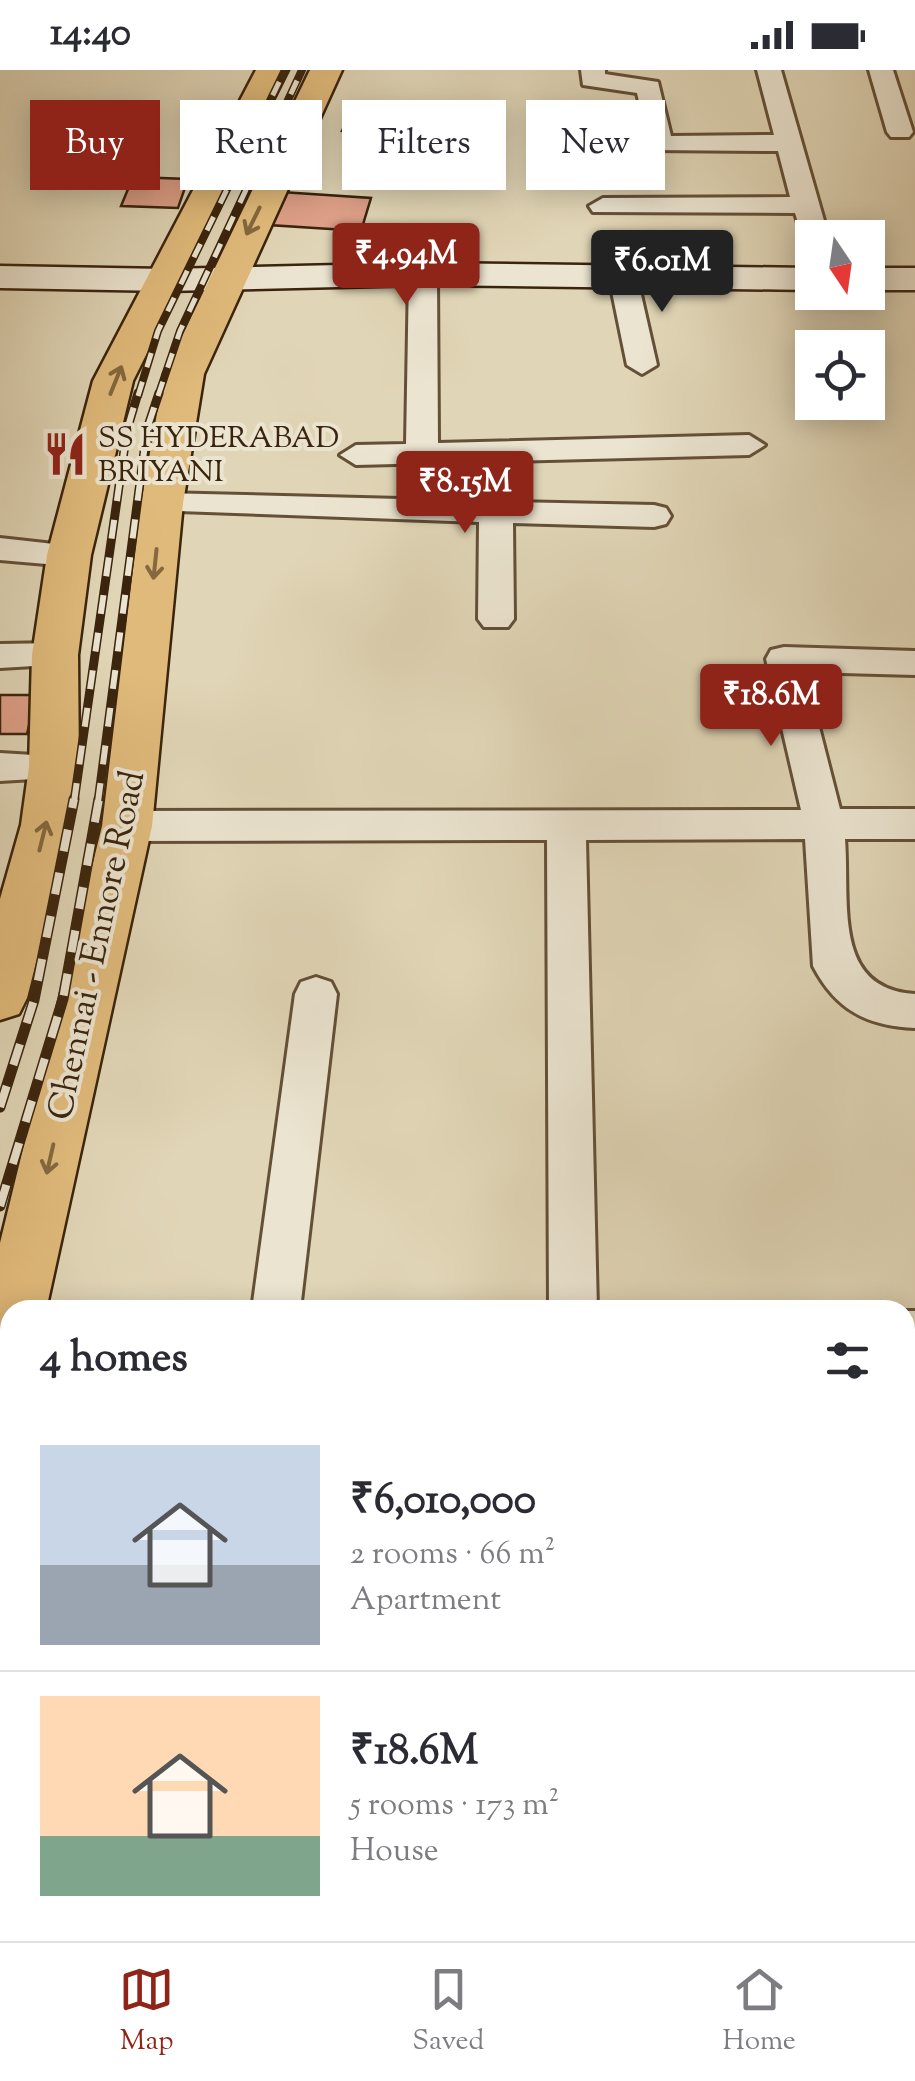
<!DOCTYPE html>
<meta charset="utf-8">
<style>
:root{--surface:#fff;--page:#f2f2f3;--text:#2b2b33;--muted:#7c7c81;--line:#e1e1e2;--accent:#8f2418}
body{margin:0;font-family:"Sorts Mill Goudy",serif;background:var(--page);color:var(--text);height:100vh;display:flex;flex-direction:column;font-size:38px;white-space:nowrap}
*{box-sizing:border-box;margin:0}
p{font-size:32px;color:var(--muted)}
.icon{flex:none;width:55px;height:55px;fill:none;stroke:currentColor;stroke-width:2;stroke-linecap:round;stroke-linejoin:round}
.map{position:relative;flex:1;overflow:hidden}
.details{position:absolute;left:0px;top:1230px;width:915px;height:642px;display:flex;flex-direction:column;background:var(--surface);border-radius:30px 30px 0 0;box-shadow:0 5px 25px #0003}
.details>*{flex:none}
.hud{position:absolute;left:30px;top:30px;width:855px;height:90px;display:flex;gap:20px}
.needle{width:65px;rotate:167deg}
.fabs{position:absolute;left:795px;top:150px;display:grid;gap:20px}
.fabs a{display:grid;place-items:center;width:90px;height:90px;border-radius:0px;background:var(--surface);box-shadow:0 5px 25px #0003;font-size:50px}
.price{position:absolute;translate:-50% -85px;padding:0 22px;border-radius:10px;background:var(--accent);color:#fff;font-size:32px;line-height:65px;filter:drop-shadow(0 2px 5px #0008)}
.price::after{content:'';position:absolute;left:50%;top:60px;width:30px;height:22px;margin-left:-15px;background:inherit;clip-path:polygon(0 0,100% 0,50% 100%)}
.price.current{background:#222;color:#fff}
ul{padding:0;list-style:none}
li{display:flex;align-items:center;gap:30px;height:250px;padding:0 40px}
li+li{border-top:2px solid var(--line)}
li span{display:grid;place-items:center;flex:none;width:280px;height:200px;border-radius:0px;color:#555}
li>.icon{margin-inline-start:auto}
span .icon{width:120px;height:120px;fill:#fffc;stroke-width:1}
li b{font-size:42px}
h2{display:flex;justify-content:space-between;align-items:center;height:120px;padding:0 40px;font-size:42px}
.chip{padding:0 35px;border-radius:0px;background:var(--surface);box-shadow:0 5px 25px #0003;font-size:35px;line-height:90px}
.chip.current{background:var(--accent);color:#fff}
.status{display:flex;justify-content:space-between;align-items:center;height:70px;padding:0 50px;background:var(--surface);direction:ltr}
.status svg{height:28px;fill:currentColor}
.tab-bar{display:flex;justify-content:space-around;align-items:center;height:140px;border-top:2px solid var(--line);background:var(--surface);font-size:28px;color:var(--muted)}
.tab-bar a{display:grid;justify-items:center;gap:5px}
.tab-bar .current{color:var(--accent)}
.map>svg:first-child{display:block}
</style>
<div class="status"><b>14:40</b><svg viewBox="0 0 49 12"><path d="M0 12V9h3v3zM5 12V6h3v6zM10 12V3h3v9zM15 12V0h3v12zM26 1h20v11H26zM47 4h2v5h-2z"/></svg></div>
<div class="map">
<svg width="915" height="1871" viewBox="0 0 915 1871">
<rect width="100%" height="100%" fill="#e0d5b6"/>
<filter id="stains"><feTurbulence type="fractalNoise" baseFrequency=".002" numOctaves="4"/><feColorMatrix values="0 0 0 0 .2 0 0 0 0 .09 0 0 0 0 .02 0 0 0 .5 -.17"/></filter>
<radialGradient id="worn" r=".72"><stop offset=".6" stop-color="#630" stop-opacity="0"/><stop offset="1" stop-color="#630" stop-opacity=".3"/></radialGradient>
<g fill="#dea088" stroke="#3a240d" stroke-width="2.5">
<polygon points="355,34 489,48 478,75 342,61"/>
<polygon points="133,107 188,109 178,138 121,136"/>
<polygon points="281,122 371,128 361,161 269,155"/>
<polygon points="0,625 36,625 27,664 0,664"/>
</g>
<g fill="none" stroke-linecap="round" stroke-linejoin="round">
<g stroke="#645037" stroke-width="6">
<g id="street">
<polygon points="581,0 605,0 605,4 658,12 671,66 774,65 757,0 781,0 829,168 812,168 812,176 805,174 795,143 593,142 589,136 603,128 790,127 778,81 650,80 637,23 583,15"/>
<polygon points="869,0 893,0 913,62 909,67 891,67 887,62"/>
<polygon points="423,195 437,204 438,373 749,365 765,375 749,385 508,391 512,432 654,435 666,438 671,446 666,454 654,457 513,453 514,549 508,557 484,557 478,549 479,452 150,440 146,433 150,426 162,423 479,431 476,392 356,395 340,385 356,375 406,374 409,204"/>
<polygon points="623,198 637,207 657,295 642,304 627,295 609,207"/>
<polygon points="0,468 81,477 86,485 81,493 69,496 0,490"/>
<polygon points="55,573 68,576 73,585 68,594 0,598 0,574"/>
<path d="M 784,577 L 915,581 L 915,605 L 805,602 L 840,739 L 915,739 L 915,769 L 845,769 C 850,833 832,919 915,924 L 915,958 C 867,956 836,940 813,896 L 805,769 L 586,770 L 597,1240 L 549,1240 L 547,770 L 127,771 L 113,766 L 107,756 L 113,746 L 127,741 L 801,740 L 766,589 L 771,580 Z"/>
<polygon points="0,683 67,687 73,697 67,707 0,711"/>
<polygon points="316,907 331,912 337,924 300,1240 252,1240 295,924 301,912"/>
<rect x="905" y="1241" width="10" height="46"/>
<rect x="905" y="1710" width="10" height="58"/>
<rect x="325" y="1862" width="60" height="9"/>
</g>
</g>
<g stroke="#3a240d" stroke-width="5">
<g id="secondary">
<polygon points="423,193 812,198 812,220 423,215 166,221 0,218 0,196 166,199"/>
<rect x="868" y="198" width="47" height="22"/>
</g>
</g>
<g stroke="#3a240d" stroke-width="5">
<g id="primary">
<polygon points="256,0 288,0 133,311 91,485 78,585 79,697 71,755 27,928 19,944 0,950 0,829 21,755 29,697 32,585 47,485 93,311"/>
<polygon points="310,0 342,0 204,304 183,433 152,756 46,1240 10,1240 10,1321 0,1325 0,1173 102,756 141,433 164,304"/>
</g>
</g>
<use href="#street" fill="#ebe4d0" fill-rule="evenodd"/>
<use href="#secondary" fill="#ebe4d0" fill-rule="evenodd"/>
<use href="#primary" fill="#e0ba7b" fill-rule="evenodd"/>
<g stroke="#3a240d" stroke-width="8">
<g id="rail-far2">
<polyline points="138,326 158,261 285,0"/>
<polyline points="158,326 180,261 302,0"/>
</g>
</g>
<g stroke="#3a240d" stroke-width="9">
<g id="rail-far1">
<polyline points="74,732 127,360 138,323"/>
<polyline points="98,732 147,359 159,323"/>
</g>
</g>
<g stroke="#3a240d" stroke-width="11">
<g id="rail">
<polyline points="0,1037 34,930 74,729"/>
<polyline points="0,1136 63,929 99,729"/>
</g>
</g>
<use href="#rail-far2" stroke="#ebe4d0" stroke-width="5" stroke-dasharray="15" stroke-linecap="butt"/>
<use href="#rail-far1" stroke="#ebe4d0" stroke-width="6" stroke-dasharray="19" stroke-linecap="butt"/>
<use href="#rail" stroke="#ebe4d0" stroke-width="8" stroke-dasharray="22" stroke-linecap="butt"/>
</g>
<defs><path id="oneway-shaft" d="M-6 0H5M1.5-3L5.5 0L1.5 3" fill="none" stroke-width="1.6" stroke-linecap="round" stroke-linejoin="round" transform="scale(2.5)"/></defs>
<g stroke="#85683e">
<use href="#oneway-shaft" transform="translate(253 151) rotate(116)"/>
<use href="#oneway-shaft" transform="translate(116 310) rotate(-68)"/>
<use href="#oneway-shaft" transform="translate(155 494) rotate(96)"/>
<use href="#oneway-shaft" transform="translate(43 766) rotate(-76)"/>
<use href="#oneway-shaft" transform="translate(50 1089) rotate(103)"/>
</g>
<defs>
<g id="restaurant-bare" transform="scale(3.45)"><path d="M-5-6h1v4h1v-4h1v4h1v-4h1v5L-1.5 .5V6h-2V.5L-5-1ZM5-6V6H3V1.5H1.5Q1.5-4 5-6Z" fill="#8f2418" stroke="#ebe4d0" stroke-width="2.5" paint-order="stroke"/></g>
</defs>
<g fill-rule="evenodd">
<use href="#restaurant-bare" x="65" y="384"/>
</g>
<g text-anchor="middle" stroke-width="8" stroke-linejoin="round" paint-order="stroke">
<g font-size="30" fill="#3a240d" stroke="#ebe4d0" text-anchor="start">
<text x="98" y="377">SS HYDERABAD<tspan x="98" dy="34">BRIYANI</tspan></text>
</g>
<g font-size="35" fill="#3a240d" stroke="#ebe4d0">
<text transform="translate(95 875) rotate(-78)" y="12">Chennai - Ennore Road</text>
</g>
</g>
<rect width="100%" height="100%" filter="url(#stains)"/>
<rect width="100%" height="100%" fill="url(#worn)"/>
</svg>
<div class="fabs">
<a><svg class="needle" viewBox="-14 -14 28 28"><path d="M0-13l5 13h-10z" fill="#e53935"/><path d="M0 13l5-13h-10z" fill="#7c7c81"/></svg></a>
<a><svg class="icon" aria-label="locate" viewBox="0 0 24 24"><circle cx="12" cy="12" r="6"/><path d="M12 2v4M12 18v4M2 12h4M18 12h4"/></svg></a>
</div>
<b class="price" style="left:406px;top:238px">₹4.94M</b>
<b class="price current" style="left:662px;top:245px">₹6.01M</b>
<b class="price" style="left:465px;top:466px">₹8.15M</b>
<b class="price" style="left:771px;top:679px">₹18.6M</b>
<div class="hud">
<a class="chip current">Buy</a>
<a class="chip">Rent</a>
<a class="chip">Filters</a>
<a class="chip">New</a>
</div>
<section class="details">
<h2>4 homes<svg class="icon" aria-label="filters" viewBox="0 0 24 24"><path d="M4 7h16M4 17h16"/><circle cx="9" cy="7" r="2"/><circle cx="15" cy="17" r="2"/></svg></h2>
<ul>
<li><span style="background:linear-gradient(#c9d6e8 60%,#9aa5b1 0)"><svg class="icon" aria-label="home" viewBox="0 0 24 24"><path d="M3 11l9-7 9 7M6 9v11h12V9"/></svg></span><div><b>₹6,010,000</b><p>2 rooms · 66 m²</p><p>Apartment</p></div></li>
<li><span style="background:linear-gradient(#ffd9b3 70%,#7fa58c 0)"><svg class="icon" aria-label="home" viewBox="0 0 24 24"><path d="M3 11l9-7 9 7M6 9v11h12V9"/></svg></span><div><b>₹18.6M</b><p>5 rooms · 173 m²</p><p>House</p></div></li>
</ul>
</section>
</div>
<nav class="tab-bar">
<a class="current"><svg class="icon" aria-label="map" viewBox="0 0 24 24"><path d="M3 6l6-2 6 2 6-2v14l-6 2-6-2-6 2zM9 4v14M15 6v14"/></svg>Map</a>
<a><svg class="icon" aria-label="saved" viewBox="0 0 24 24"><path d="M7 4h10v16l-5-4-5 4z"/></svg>Saved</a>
<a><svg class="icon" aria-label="home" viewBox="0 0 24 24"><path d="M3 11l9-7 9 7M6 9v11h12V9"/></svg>Home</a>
</nav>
